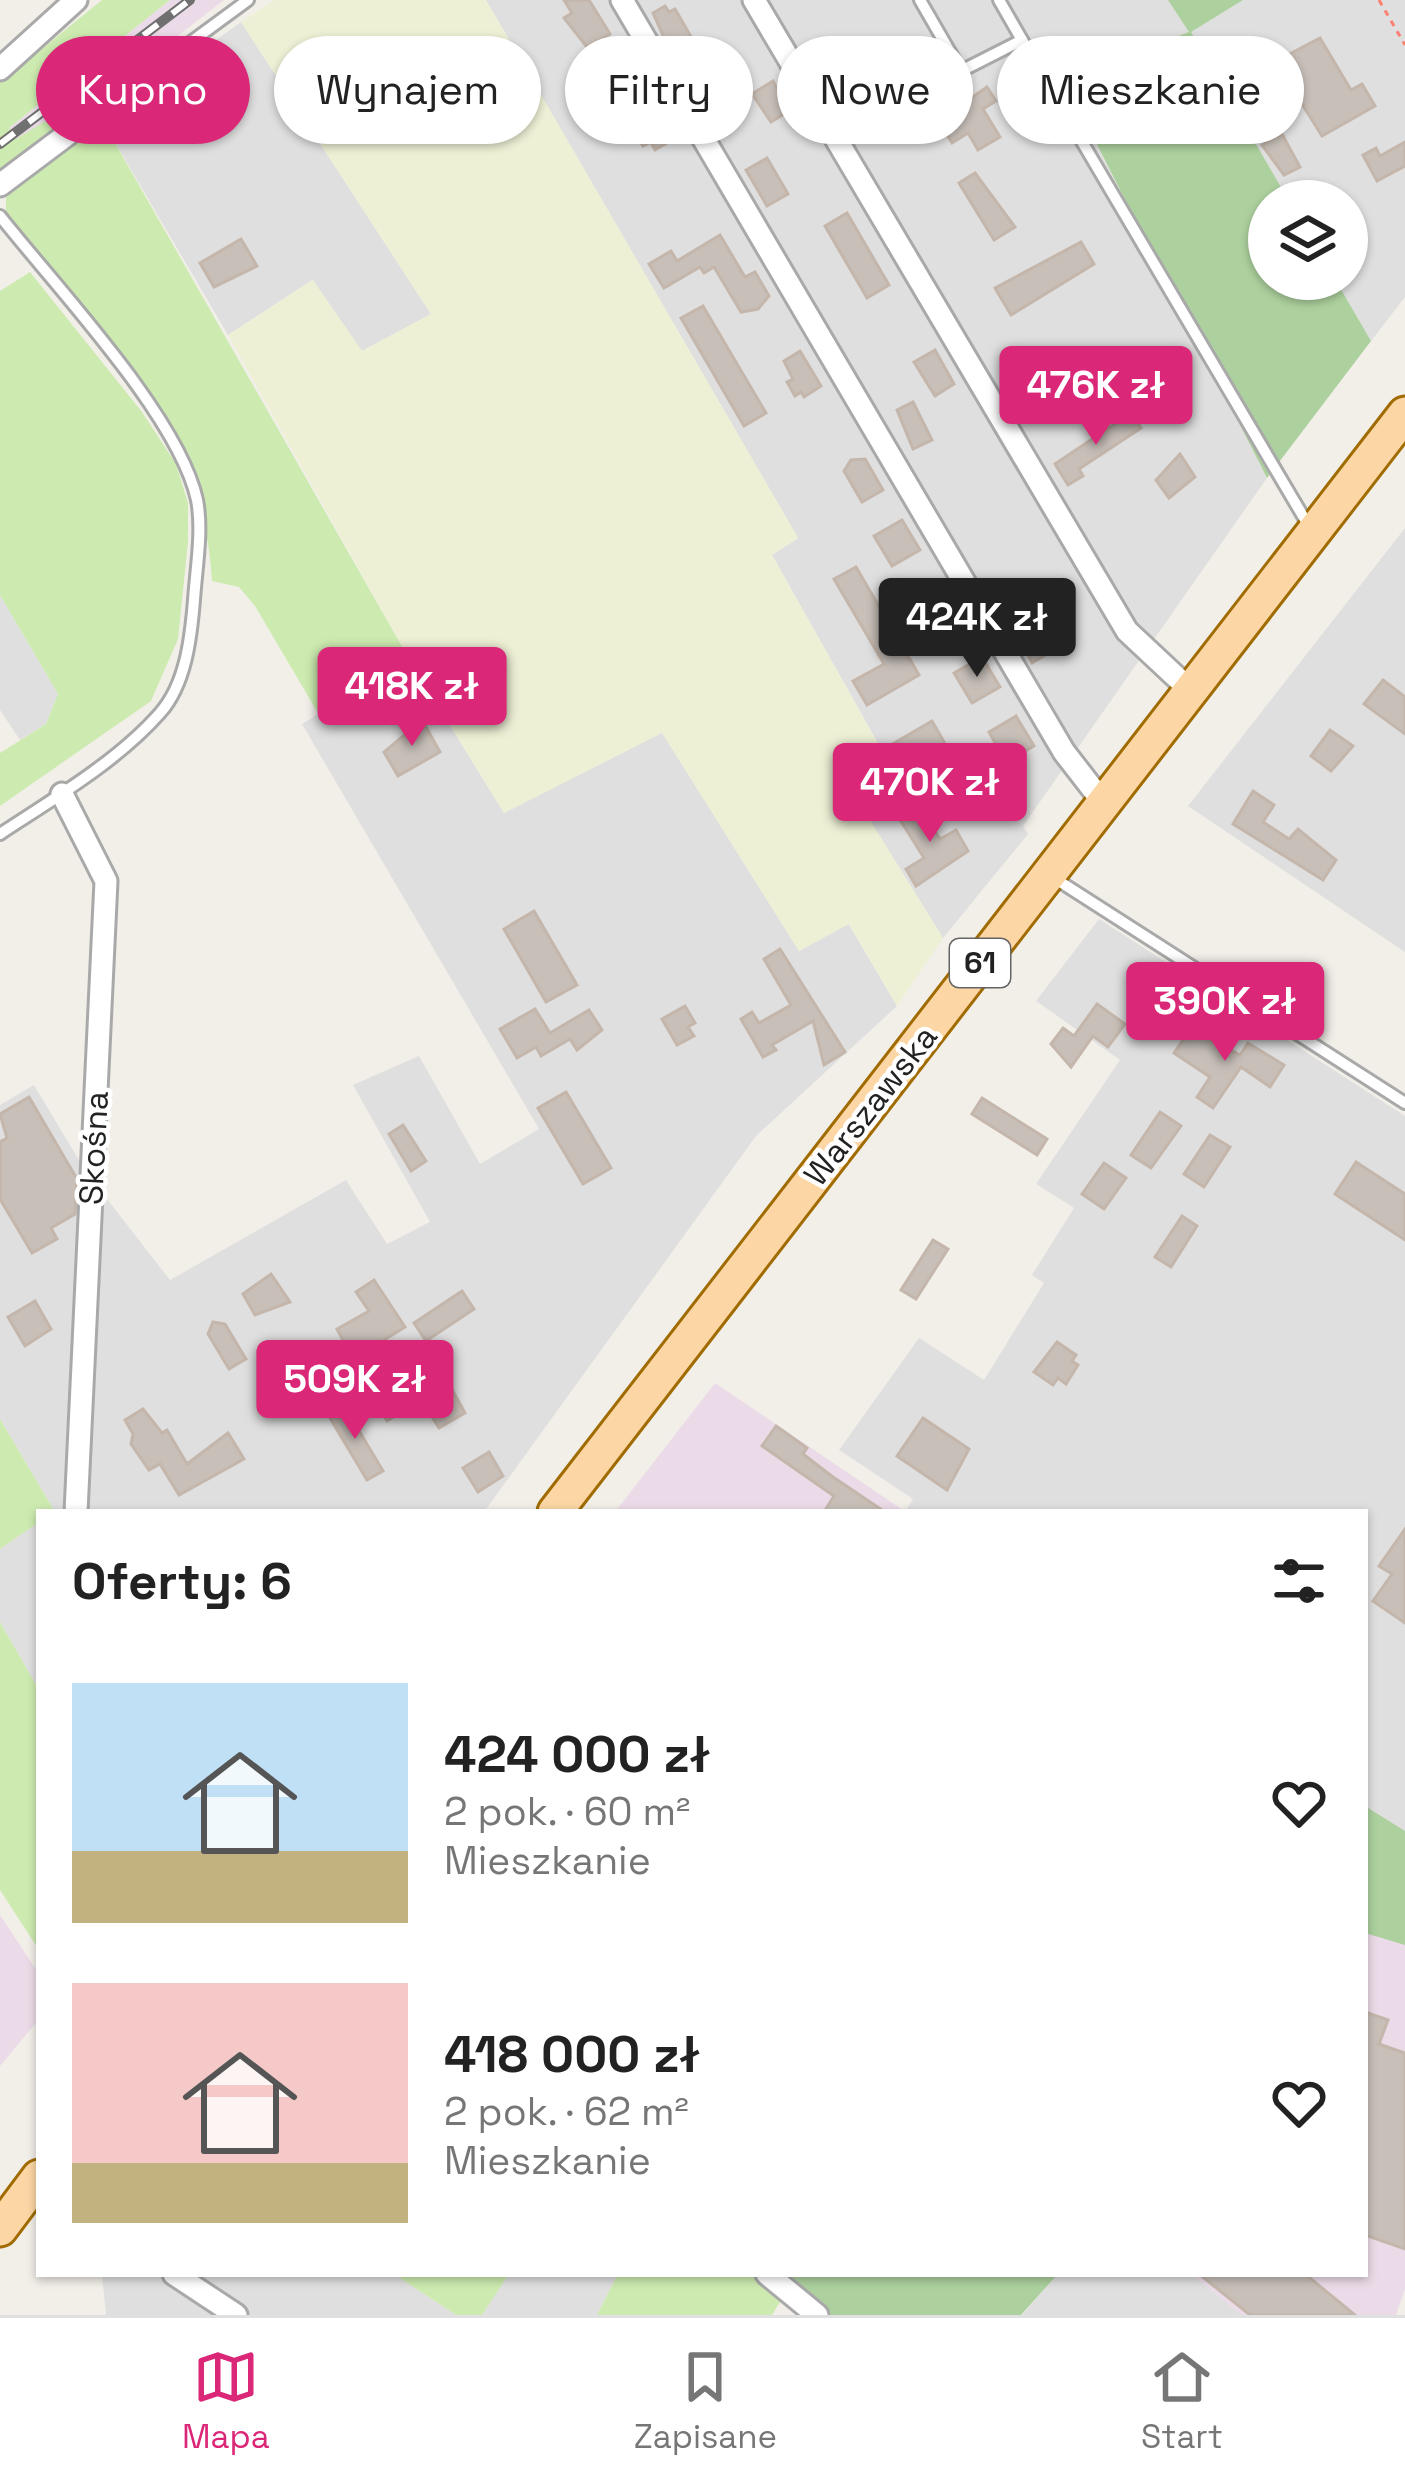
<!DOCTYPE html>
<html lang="pl">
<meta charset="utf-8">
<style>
:root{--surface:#fff;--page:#f6f6f6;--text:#222;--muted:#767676;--line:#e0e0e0;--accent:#db2777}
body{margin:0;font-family:"Space Grotesk",sans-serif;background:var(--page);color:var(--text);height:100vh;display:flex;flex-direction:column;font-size:45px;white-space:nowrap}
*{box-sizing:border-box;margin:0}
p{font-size:39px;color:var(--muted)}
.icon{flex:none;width:66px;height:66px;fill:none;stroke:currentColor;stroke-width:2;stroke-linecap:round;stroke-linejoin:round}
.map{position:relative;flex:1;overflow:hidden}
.drawer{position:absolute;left:36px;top:1509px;width:1332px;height:768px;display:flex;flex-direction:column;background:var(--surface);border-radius:0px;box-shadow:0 3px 9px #0004}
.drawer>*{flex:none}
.hud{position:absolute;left:36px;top:36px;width:1335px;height:108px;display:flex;gap:24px}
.tools{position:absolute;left:1248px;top:180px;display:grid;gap:24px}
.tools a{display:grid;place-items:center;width:120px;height:120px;border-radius:50%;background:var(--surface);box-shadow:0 3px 9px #0004;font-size:60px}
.price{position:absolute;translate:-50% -102px;padding:0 27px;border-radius:12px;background:var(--accent);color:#fff;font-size:39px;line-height:78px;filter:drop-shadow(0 3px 6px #0008)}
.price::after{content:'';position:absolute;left:50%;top:72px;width:36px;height:27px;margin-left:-18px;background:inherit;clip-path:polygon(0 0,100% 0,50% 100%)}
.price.current{background:#222;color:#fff}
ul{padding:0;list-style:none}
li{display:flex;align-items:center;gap:36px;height:300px;padding:0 36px}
li span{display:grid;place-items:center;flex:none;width:336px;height:240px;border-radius:0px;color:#555}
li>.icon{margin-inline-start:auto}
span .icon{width:144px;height:144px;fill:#fffc;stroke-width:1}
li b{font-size:51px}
h2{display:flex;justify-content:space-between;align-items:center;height:144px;padding:0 36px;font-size:51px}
.chip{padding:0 42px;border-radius:54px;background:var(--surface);box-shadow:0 3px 9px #0004;font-size:42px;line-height:108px}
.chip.current{background:var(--accent);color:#fff}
.tabs{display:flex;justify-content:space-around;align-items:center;height:168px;border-top:3px solid var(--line);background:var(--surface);font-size:33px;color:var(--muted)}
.tabs a{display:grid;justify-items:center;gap:6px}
.tabs .current{color:var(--accent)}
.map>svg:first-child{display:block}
</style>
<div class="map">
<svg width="1405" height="2315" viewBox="0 0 1405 2315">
<rect width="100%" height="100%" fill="#f2efe9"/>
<g fill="#e0dfdf">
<polygon points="486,0 1168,0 1190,32 1243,0 1405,0 1405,297 1371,341 1335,279 1347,279 1347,201 1289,201 1190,32 1063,79 1267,478 1023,826 1028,834 943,938 862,808 901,784 772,555 798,538"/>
<polygon points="241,22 431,314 362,351 312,280 228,335 103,122"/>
<polygon points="1405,528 1405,952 1188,806"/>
<polygon points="0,595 58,694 46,724 20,740 0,710"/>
<polygon points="408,657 504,813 662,732 799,951 848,923 897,1006 756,1136 484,1512 55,1512 0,1419 0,1105 34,1085 86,1172 170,1280 346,1180 387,1244 430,1222 353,1085 419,1056 480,1164 539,1129 302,724"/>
<polygon points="1099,919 1405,1116 1405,1831 1365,1806 1365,1512 905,1512 913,1499 839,1450 919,1338 984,1380 1044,1283 1032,1275 1074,1208 1036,1184 1120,1060 1036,1001"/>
<polygon points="39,1522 39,1690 0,1622 0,1549"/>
<polygon points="102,2274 160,2274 222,2315 106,2315"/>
<polygon points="190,2274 394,2274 456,2315 250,2315"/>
<polygon points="509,2274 618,2274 597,2315 482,2315"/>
<polygon points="1058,2274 1191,2274 1242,2315 1022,2315"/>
</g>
<g fill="#ebdbe8">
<polygon points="170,0 224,0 153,55 16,140 8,129"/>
<polygon points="715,1383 906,1512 615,1512"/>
<polygon points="1365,1806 1405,1831 1405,2289 1396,2315 1242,2315 1191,2274 1365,2274"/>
<polygon points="0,1915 39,1974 39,2019 0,2066"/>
</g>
<polygon fill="#eef0d5" points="275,0 486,0 798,538 772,555 901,785 863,809 943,938 897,1006 849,924 799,951 662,733 504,813 408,657 228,335 313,280 362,351 431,314 241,22"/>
<g fill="#cdebb0">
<polygon points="102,0 170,0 9,128 16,139 153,55 134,77 0,174 0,83"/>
<path d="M 103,122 L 408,657 L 318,713 L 255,606 L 239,587 L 212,581 C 203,423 99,329 6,212 L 6,193 Z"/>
<polygon points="30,272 142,412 176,464 188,503 188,542 178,639 151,701 0,806 0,753 46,724 58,694 0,595 0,291"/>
<polygon points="0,1419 55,1512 39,1512 39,1522 0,1549"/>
<polygon points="0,1622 39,1690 39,1950 0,1890"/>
<polygon points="394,2274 509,2274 482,2315 456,2315"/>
<polygon points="618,2274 751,2274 782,2299 772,2315 597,2315"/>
</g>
<g fill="#add19e">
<polygon points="1168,0 1243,0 1191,32 1289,201 1269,201 1269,279 1335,279 1371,341 1267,478 1063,78 1189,32"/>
<polygon points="1365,1806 1405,1831 1405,1945 1365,1933"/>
<polygon points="778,2274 1058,2274 1021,2315 829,2315"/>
</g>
<g fill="#c7bfb8" stroke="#c4b6ab" stroke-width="3">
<polygon points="564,0 589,0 610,34 587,47 564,18 572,13"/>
<polygon points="665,6 669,12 675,9 694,42 672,55 653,13"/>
<polygon points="1320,38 1351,90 1362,84 1375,106 1322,136 1285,77 1238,104 1229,86"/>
<polygon points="916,66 930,89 906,104 892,80"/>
<polygon points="773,81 789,111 771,122 752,94"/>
<polygon points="987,87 996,101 983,109 1000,137 978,150 968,133 952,143 939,121"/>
<polygon points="660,107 677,137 655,150 651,142 643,146 630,125"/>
<polygon points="1282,134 1300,167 1284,175 1262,145"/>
<polygon points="1405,142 1405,166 1377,181 1363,155 1376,148 1380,156"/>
<polygon points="767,158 788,194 767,206 746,170"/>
<polygon points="975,173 1015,227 994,240 959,183"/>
<polygon points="847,213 889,285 867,298 825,226"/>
<polygon points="720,235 745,277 755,272 769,296 758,309 741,312 714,267 704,273 700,267 664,288 649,264 671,251 677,261"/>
<polygon points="241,239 257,266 214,287 200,263"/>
<polygon points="1081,242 1094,264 1011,315 995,288"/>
<polygon points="703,306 766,413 744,426 681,318"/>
<polygon points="935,350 954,384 935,396 914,362"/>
<polygon points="800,351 821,386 804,397 801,392 795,396 787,382 793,379 784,361"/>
<polygon points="913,402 932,440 913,449 897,410"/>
<polygon points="1131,413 1141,428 1079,469 1083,476 1068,485 1055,464"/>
<polygon points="1180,454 1195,477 1169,498 1156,480"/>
<polygon points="865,459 883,490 862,502 844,471 851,460"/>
<polygon points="902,520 920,550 892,566 874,536"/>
<polygon points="856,567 919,675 867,705 853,681 884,664 834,579"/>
<polygon points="942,589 960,619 932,635 914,605"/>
<polygon points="1040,623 1054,650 1032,663 1018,635"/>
<polygon points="982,657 1000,687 972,703 954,673"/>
<polygon points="1383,680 1405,697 1405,734 1364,704"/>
<polygon points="1016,716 1034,746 1006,762 989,732"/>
<polygon points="422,720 440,752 398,776 384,752"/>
<polygon points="932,721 947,747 937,752 940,757 906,776 889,746"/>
<polygon points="1330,730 1353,746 1331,771 1311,756"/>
<polygon points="1253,791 1274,805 1263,822 1289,839 1298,829 1336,860 1323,880 1233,824"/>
<polygon points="916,801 940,839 956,830 968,851 916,886 906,869 924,858 899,818"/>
<polygon points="534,911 577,985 546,1002 504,929"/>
<polygon points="780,949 845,1052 824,1065 813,1021 772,1045 776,1050 763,1057 741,1019 752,1012 759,1023 791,1005 764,959"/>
<polygon points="1157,964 1190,986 1168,1024 1142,1006 1156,986 1146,980"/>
<polygon points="1097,1004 1125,1024 1108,1047 1093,1036 1071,1067 1051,1044 1063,1028 1074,1036"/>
<polygon points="685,1006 695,1023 688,1027 694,1036 677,1045 662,1019"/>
<polygon points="535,1009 550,1033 589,1010 602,1030 577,1050 570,1039 541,1056 536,1047 517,1058 500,1029"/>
<polygon points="1191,1028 1240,1055 1248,1043 1284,1065 1270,1087 1241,1067 1213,1108 1197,1097 1210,1077 1174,1053"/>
<polygon points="566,1092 611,1168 583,1184 538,1108"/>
<polygon points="29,1097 77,1179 75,1214 51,1228 57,1239 32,1253 0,1199 0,1142 7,1138 0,1114"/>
<polygon points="982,1098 1047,1139 1037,1155 972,1114"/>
<polygon points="1160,1112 1181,1126 1151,1168 1131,1155"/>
<polygon points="403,1125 426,1161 411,1171 389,1134"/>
<polygon points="1210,1135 1230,1147 1204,1187 1184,1174"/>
<polygon points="1356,1162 1405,1194 1405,1240 1335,1194"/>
<polygon points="1104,1163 1126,1178 1104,1209 1082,1194"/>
<polygon points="1182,1216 1197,1226 1171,1267 1155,1257"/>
<polygon points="933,1240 948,1249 916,1299 901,1290"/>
<polygon points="271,1274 290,1302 255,1315 243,1294"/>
<polygon points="374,1280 405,1327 371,1348 388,1377 403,1368 421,1400 387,1421 337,1329 369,1311 356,1292"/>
<polygon points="462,1291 474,1309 426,1341 414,1323"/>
<polygon points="35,1301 51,1329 25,1346 8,1317"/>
<polygon points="213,1322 225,1324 246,1359 229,1369 208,1334"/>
<polygon points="1057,1342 1076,1355 1072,1361 1078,1365 1066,1384 1058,1378 1053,1385 1034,1372"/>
<polygon points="450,1386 465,1413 439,1428 423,1402"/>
<polygon points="343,1404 383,1471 367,1480 327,1413"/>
<polygon points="143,1409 162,1433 167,1430 187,1464 228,1433 244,1459 179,1495 160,1464 149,1470 131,1444 133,1434 125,1420"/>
<polygon points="923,1418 969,1449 947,1490 897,1456"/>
<polygon points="776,1426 807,1448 803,1454 833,1477 885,1512 824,1512 834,1496 762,1446"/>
<polygon points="489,1452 503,1476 478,1492 463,1468"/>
<polygon points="1405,1529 1405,1623 1373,1601 1392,1574 1379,1566"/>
<polygon points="1365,2012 1388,2020 1379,2044 1405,2053 1405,2249 1365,2235"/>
<polygon points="1199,2274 1305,2274 1355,2315 1250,2315"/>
</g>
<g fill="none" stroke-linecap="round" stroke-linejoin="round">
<g stroke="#a9a9a9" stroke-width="16">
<g id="lane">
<polyline points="920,0 961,71 1022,40 1310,528"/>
<polyline points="999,0 1022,40"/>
<polyline points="157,67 248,0"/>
<path d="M 0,216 C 55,286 179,416 197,500 C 203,531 196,569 194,600 C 191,637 186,684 160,713 C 118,761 53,799 0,834"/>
<polyline points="1051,876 1405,1103"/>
</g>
</g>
<g stroke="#a9a9a9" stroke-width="27">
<g id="street">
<polyline points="622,0 1064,752 1102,801"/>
<polyline points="754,0 1127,631 1189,689"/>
<polyline points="0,69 76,0"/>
<polyline points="0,185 157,67"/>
<polyline points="62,794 106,881 76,1512"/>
<polyline points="174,2274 236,2315"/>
<polyline points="767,2274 817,2315"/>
</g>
</g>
<g stroke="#a06b00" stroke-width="39">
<g id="primary">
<polyline points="555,1512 1405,414"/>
<polyline points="0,2229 39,2177"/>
</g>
</g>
<polyline stroke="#fa8072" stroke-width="3" stroke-dasharray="6 6" stroke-linecap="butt" points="1379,0 1405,45"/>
<use href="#lane" stroke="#fff" stroke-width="10"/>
<use href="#street" stroke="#fff" stroke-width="21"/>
<use href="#primary" stroke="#fcd6a4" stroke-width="33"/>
<g stroke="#707070" stroke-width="10">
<polyline id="rail" points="0,144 190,0"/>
</g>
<use href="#rail" stroke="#fff" stroke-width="6" stroke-dasharray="18" stroke-linecap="butt"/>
</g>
<g text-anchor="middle" stroke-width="9" stroke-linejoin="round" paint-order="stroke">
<rect fill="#fff" stroke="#646464" stroke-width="3" x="950" y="939" width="60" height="48" rx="9"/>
<g font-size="30" font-weight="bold" fill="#222">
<text x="980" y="973">61</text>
</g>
<g font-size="33" fill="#222" stroke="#fff">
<text transform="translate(870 1105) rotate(-52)" y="12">Warszawska</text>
<text transform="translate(93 1148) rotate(-87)" y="12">Skośna</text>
</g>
</g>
</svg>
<div class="tools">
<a><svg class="icon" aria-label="layers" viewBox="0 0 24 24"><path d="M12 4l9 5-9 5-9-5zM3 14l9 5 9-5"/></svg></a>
</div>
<b class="price" style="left:1096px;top:448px">476K zł</b>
<b class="price current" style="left:977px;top:680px">424K zł</b>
<b class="price" style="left:412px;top:749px">418K zł</b>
<b class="price" style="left:930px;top:845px">470K zł</b>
<b class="price" style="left:1225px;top:1064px">390K zł</b>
<b class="price" style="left:355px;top:1442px">509K zł</b>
<div class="hud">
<a class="chip current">Kupno</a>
<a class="chip">Wynajem</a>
<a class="chip">Filtry</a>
<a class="chip">Nowe</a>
<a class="chip">Mieszkanie</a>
</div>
<section class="drawer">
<h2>Oferty: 6<svg class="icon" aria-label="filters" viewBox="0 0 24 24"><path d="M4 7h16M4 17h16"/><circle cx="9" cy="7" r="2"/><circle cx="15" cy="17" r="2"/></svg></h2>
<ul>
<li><span style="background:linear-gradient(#bfe0f5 70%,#c2b280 0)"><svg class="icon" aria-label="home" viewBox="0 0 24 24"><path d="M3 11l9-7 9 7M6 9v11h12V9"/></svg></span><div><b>424 000 zł</b><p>2 pok. · 60 m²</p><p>Mieszkanie</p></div><svg class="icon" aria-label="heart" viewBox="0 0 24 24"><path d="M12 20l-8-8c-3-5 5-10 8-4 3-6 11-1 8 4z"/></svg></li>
<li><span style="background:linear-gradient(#f6c9c9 75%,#c2b280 0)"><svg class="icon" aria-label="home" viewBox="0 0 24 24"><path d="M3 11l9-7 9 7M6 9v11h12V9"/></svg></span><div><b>418 000 zł</b><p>2 pok. · 62 m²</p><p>Mieszkanie</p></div><svg class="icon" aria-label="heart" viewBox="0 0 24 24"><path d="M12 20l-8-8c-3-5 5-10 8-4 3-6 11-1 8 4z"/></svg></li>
</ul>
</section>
</div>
<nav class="tabs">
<a class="current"><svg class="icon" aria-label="map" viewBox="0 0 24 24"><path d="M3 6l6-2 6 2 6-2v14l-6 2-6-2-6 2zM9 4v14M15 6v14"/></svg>Mapa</a>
<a><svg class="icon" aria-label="saved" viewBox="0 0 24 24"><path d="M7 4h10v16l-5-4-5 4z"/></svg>Zapisane</a>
<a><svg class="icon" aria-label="home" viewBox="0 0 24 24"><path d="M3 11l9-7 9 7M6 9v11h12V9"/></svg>Start</a>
</nav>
